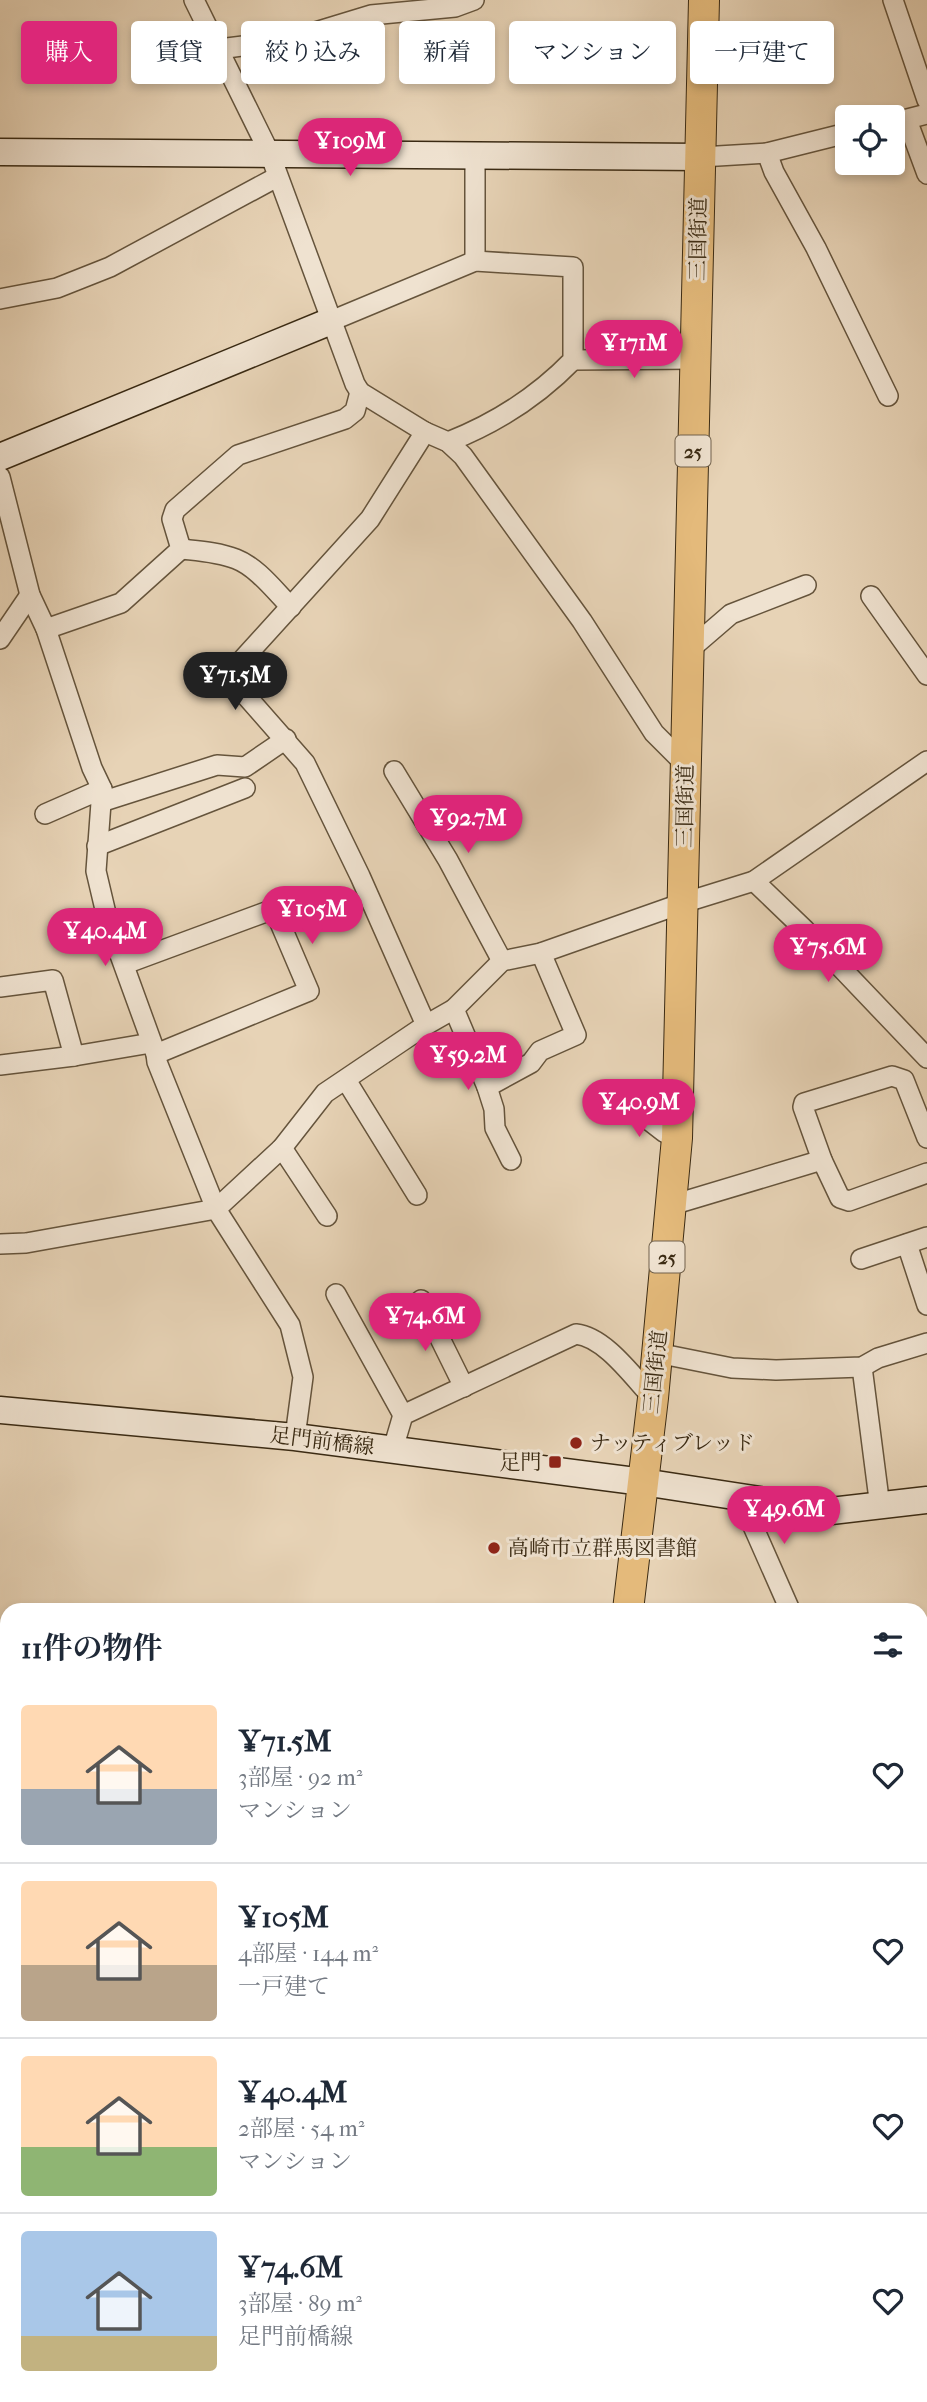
<!DOCTYPE html>
<html lang="ja">
<meta charset="utf-8">
<style>
:root{--surface:#fff;--page:#f2f2f3;--text:#1f2937;--muted:#747a83;--line:#e0e1e3;--accent:#db2777}
body{margin:0;font-family:"IM FELL French Canon","Noto Serif JP",serif;background:var(--page);color:var(--text);height:100vh;display:flex;flex-direction:column;font-size:26px;white-space:nowrap}
*{box-sizing:border-box;margin:0}
p{font-size:23px;color:var(--muted)}
.icon{flex:none;width:38px;height:38px;fill:none;stroke:currentColor;stroke-width:2;stroke-linecap:round;stroke-linejoin:round}
.map{position:relative;flex:1;overflow:hidden}
.sheet{position:absolute;left:0px;top:1603px;width:928px;height:800px;display:flex;flex-direction:column;background:var(--surface);border-radius:21px 21px 0 0;box-shadow:0 4px 10px #0003}
.sheet>*{flex:none}
.hud{position:absolute;left:21px;top:21px;width:886px;height:63px;display:flex;gap:14px}
.fabs{position:absolute;left:835px;top:105px;display:grid;gap:14px}
.fabs a{display:grid;place-items:center;width:70px;height:70px;border-radius:7px;background:var(--surface);box-shadow:0 4px 10px #0003;font-size:35px}
.price{position:absolute;translate:-50% -60px;padding:0 16px;border-radius:24px;background:var(--accent);color:#fff;font-size:23px;line-height:46px;filter:drop-shadow(0 2px 4px #0008)}
.price::after{content:'';position:absolute;left:50%;top:42px;width:21px;height:16px;margin-left:-10px;background:inherit;clip-path:polygon(0 0,100% 0,50% 100%)}
.price.current{background:#222;color:#fff}
ul{padding:0;list-style:none}
li{display:flex;align-items:center;gap:21px;height:175px;padding:0 21px}
li+li{border-top:2px solid var(--line)}
li span{display:grid;place-items:center;flex:none;width:196px;height:140px;border-radius:7px;color:#555}
li>.icon{margin-inline-start:auto}
span .icon{width:84px;height:84px;fill:#fffc;stroke-width:1}
li b{font-size:30px}
h2{display:flex;justify-content:space-between;align-items:center;height:84px;padding:0 21px;font-size:30px}
.chip{padding:0 24px;border-radius:7px;background:var(--surface);box-shadow:0 4px 10px #0003;font-size:24px;line-height:63px}
.chip.current{background:var(--accent);color:#fff}
.map>svg:first-child{display:block}
</style>
<div class="map">
<svg width="927" height="2402" viewBox="0 0 927 2402">
<rect width="100%" height="100%" fill="#e7d3b6"/>
<filter id="stains"><feTurbulence type="fractalNoise" baseFrequency=".00286" numOctaves="4"/><feColorMatrix values="0 0 0 0 .2 0 0 0 0 .09 0 0 0 0 .02 0 0 0 .5 -.17"/></filter>
<radialGradient id="worn" r=".72"><stop offset=".6" stop-color="#630" stop-opacity="0"/><stop offset="1" stop-color="#630" stop-opacity=".3"/></radialGradient>
<g fill="none" stroke-linecap="round" stroke-linejoin="round">
<polyline stroke="#98b6b5" stroke-width="32" points="10,2396 24,2402"/>
<g stroke="#65543c" stroke-width="22">
<g id="street">
<polyline points="194,0 270,154 355,384 360,392 425,432 448,442 463,456 582,621 654,733 686,765"/>
<polyline points="893,0 927,100"/>
<polyline points="219,49 289,40 371,15 455,7 474,0"/>
<polyline points="907,120 927,174"/>
<polyline points="892,123 927,114"/>
<polyline points="767,153 774,172 816,248 888,396"/>
<polyline points="701,157 767,153 847,133"/>
<polyline points="475,261 475,156"/>
<polyline points="0,299 57,288 110,267 277,177"/>
<path d="M 331,321 L 475,261 L 573,267 L 573,360 C 538,396 494,424 448,442"/>
<polyline points="573,360 695,359"/>
<polyline points="425,432 370,519 234,669 233,681 305,763 360,876 426,1025"/>
<polyline points="0,477 30,595 46,629 92,768 102,789 96,871 108,922 156,1054 157,1062 216,1209 290,1325 303,1377 295,1437"/>
<path d="M 181,549 C 199,551 218,552 236,559 C 257,567 275,591 291,607"/>
<polyline points="871,596 927,675"/>
<polyline points="46,629 121,603 181,549 172,519 175,510 238,455 345,419 355,411 360,392"/>
<polyline points="0,639 30,595"/>
<polyline points="688,651 731,614 806,585"/>
<polyline points="394,771 448,860 502,961"/>
<polyline points="101,802 217,765 245,767 286,739"/>
<polyline points="45,814 102,789"/>
<polyline points="97,846 245,788"/>
<polyline points="754,881 805,930 927,1058"/>
<polyline points="125,964 274,909 309,991 156,1054"/>
<polyline points="0,987 53,980 74,1056"/>
<polyline points="454,1009 487,1087 494,1109 495,1128 511,1160"/>
<polyline points="0,1065 74,1056 151,1043"/>
<polyline points="346,1080 417,1195"/>
<polyline points="487,1087 531,1063 540,1051 576,1035 541,953"/>
<polyline points="624,1101 664,1132 677,1138"/>
<polyline points="927,1138 904,1080 892,1076 804,1103 803,1107 822,1160 840,1198 849,1201 927,1173"/>
<polyline points="282,1148 327,1216"/>
<polyline points="672,1205 822,1160"/>
<polyline points="0,1244 26,1243 216,1209 282,1148 325,1093 426,1025 454,1009 502,961 541,953 683,903 754,881 927,761"/>
<polyline points="907,1244 927,1305"/>
<polyline points="861,1259 927,1237"/>
<polyline points="336,1294 403,1415"/>
<polyline points="421,1300 464,1387"/>
<polyline points="657,1353 732,1368 776,1370 862,1367 878,1358 927,1343"/>
<polyline points="862,1367 880,1507"/>
<path d="M 393,1449 L 403,1415 L 576,1334 C 605,1337 633,1377 653,1398"/>
<polyline points="741,1499 790,1610"/>
<polyline points="920,1910 927,1925"/>
<polyline points="920,1946 927,1943"/>
<polyline points="920,2003 927,2002"/>
<polyline points="0,2190 7,2196"/>
<polyline points="920,2321 927,2314"/>
<polyline points="0,2330 7,2336"/>
<polyline points="73,2396 78,2402"/>
<polyline points="607,2396 613,2402"/>
<polyline points="818,2396 825,2402"/>
<polyline points="760,2402 778,2396"/>
</g>
</g>
<g stroke="#3a2a13" stroke-width="29">
<g id="secondary">
<polyline points="0,152 701,157"/>
<polyline points="0,457 331,321"/>
<polyline points="0,1410 295,1437 643,1482 831,1511 927,1500"/>
<polyline points="0,1858 7,1858"/>
</g>
</g>
<g stroke="#3a2a13" stroke-width="32">
<g id="primary">
<polyline points="628,1610 653,1398 677,1138 704,0"/>
<polyline points="442,2402 444,2396"/>
</g>
</g>
<use href="#street" stroke="#efe2d0" stroke-width="19"/>
<use href="#secondary" stroke="#efe2d0" stroke-width="26"/>
<use href="#primary" stroke="#e4ba7b" stroke-width="30"/>
</g>
<g fill="#8f2418" stroke="#efe2d0" stroke-width="2.5">
<circle cx="576" cy="1443" r="7"/>
<rect x="548" y="1455" width="14" height="14" rx="3.5"/>
<circle cx="494" cy="1548" r="7"/>
</g>
<g text-anchor="middle" stroke-width="6" stroke-linejoin="round" paint-order="stroke">
<g fill="#efe2d0" stroke="#70614c" stroke-width="2">
<rect x="675.5" y="435.5" width="35" height="31" rx="5"/>
<rect x="649.5" y="1241.5" width="35" height="31" rx="5"/>
</g>
<g font-size="19" font-weight="bold" fill="#3a2a13">
<text x="693" y="458">25</text>
<text x="667" y="1264">25</text>
</g>
<g font-size="21" fill="#3a2a13" stroke="#efe2d0">
<text transform="translate(698 239) rotate(-89)" y="7">三国街道</text>
<text transform="translate(685 806) rotate(-89)" y="7">三国街道</text>
<text transform="translate(655 1372) rotate(-84)" y="7">三国街道</text>
<text transform="translate(322 1441) rotate(7)" y="7">足門前橋線</text>
</g>
<g font-size="21" fill="#3a2a13" stroke="#efe2d0" text-anchor="start">
<text x="590" y="1450">ナッティブレッド</text>
<text x="541" y="1469" text-anchor="end">足門</text>
<text x="508" y="1555">高崎市立群馬図書館</text>
</g>
</g>
<rect width="100%" height="100%" filter="url(#stains)"/>
<rect width="100%" height="100%" fill="url(#worn)"/>
</svg>
<div class="fabs">
<a><svg class="icon" aria-label="locate" viewBox="0 0 24 24"><circle cx="12" cy="12" r="6"/><path d="M12 2v4M12 18v4M2 12h4M18 12h4"/></svg></a>
</div>
<b class="price" style="left:350px;top:178px">¥109M</b>
<b class="price" style="left:634px;top:380px">¥171M</b>
<b class="price current" style="left:235px;top:712px">¥71.5M</b>
<b class="price" style="left:468px;top:855px">¥92.7M</b>
<b class="price" style="left:312px;top:946px">¥105M</b>
<b class="price" style="left:105px;top:968px">¥40.4M</b>
<b class="price" style="left:828px;top:984px">¥75.6M</b>
<b class="price" style="left:468px;top:1092px">¥59.2M</b>
<b class="price" style="left:639px;top:1139px">¥40.9M</b>
<b class="price" style="left:425px;top:1353px">¥74.6M</b>
<b class="price" style="left:784px;top:1546px">¥49.6M</b>
<div class="hud">
<a class="chip current">購入</a>
<a class="chip">賃貸</a>
<a class="chip">絞り込み</a>
<a class="chip">新着</a>
<a class="chip">マンション</a>
<a class="chip">一戸建て</a>
</div>
<section class="sheet">
<h2>11件の物件<svg class="icon" aria-label="filters" viewBox="0 0 24 24"><path d="M4 7h16M4 17h16"/><circle cx="9" cy="7" r="2"/><circle cx="15" cy="17" r="2"/></svg></h2>
<ul>
<li><span style="background:linear-gradient(#ffd9b3 60%,#9aa5b1 0)"><svg class="icon" aria-label="home" viewBox="0 0 24 24"><path d="M3 11l9-7 9 7M6 9v11h12V9"/></svg></span><div><b>¥71.5M</b><p>3部屋 · 92 m²</p><p>マンション</p></div><svg class="icon" aria-label="heart" viewBox="0 0 24 24"><path d="M12 20l-8-8c-3-5 5-10 8-4 3-6 11-1 8 4z"/></svg></li>
<li><span style="background:linear-gradient(#ffd9b3 60%,#b9a48a 0)"><svg class="icon" aria-label="home" viewBox="0 0 24 24"><path d="M3 11l9-7 9 7M6 9v11h12V9"/></svg></span><div><b>¥105M</b><p>4部屋 · 144 m²</p><p>一戸建て</p></div><svg class="icon" aria-label="heart" viewBox="0 0 24 24"><path d="M12 20l-8-8c-3-5 5-10 8-4 3-6 11-1 8 4z"/></svg></li>
<li><span style="background:linear-gradient(#ffd9b3 65%,#8fb573 0)"><svg class="icon" aria-label="home" viewBox="0 0 24 24"><path d="M3 11l9-7 9 7M6 9v11h12V9"/></svg></span><div><b>¥40.4M</b><p>2部屋 · 54 m²</p><p>マンション</p></div><svg class="icon" aria-label="heart" viewBox="0 0 24 24"><path d="M12 20l-8-8c-3-5 5-10 8-4 3-6 11-1 8 4z"/></svg></li>
<li><span style="background:linear-gradient(#a9c7e8 75%,#c2b280 0)"><svg class="icon" aria-label="home" viewBox="0 0 24 24"><path d="M3 11l9-7 9 7M6 9v11h12V9"/></svg></span><div><b>¥74.6M</b><p>3部屋 · 89 m²</p><p>足門前橋線</p></div><svg class="icon" aria-label="heart" viewBox="0 0 24 24"><path d="M12 20l-8-8c-3-5 5-10 8-4 3-6 11-1 8 4z"/></svg></li>
</ul>
</section>
</div>
